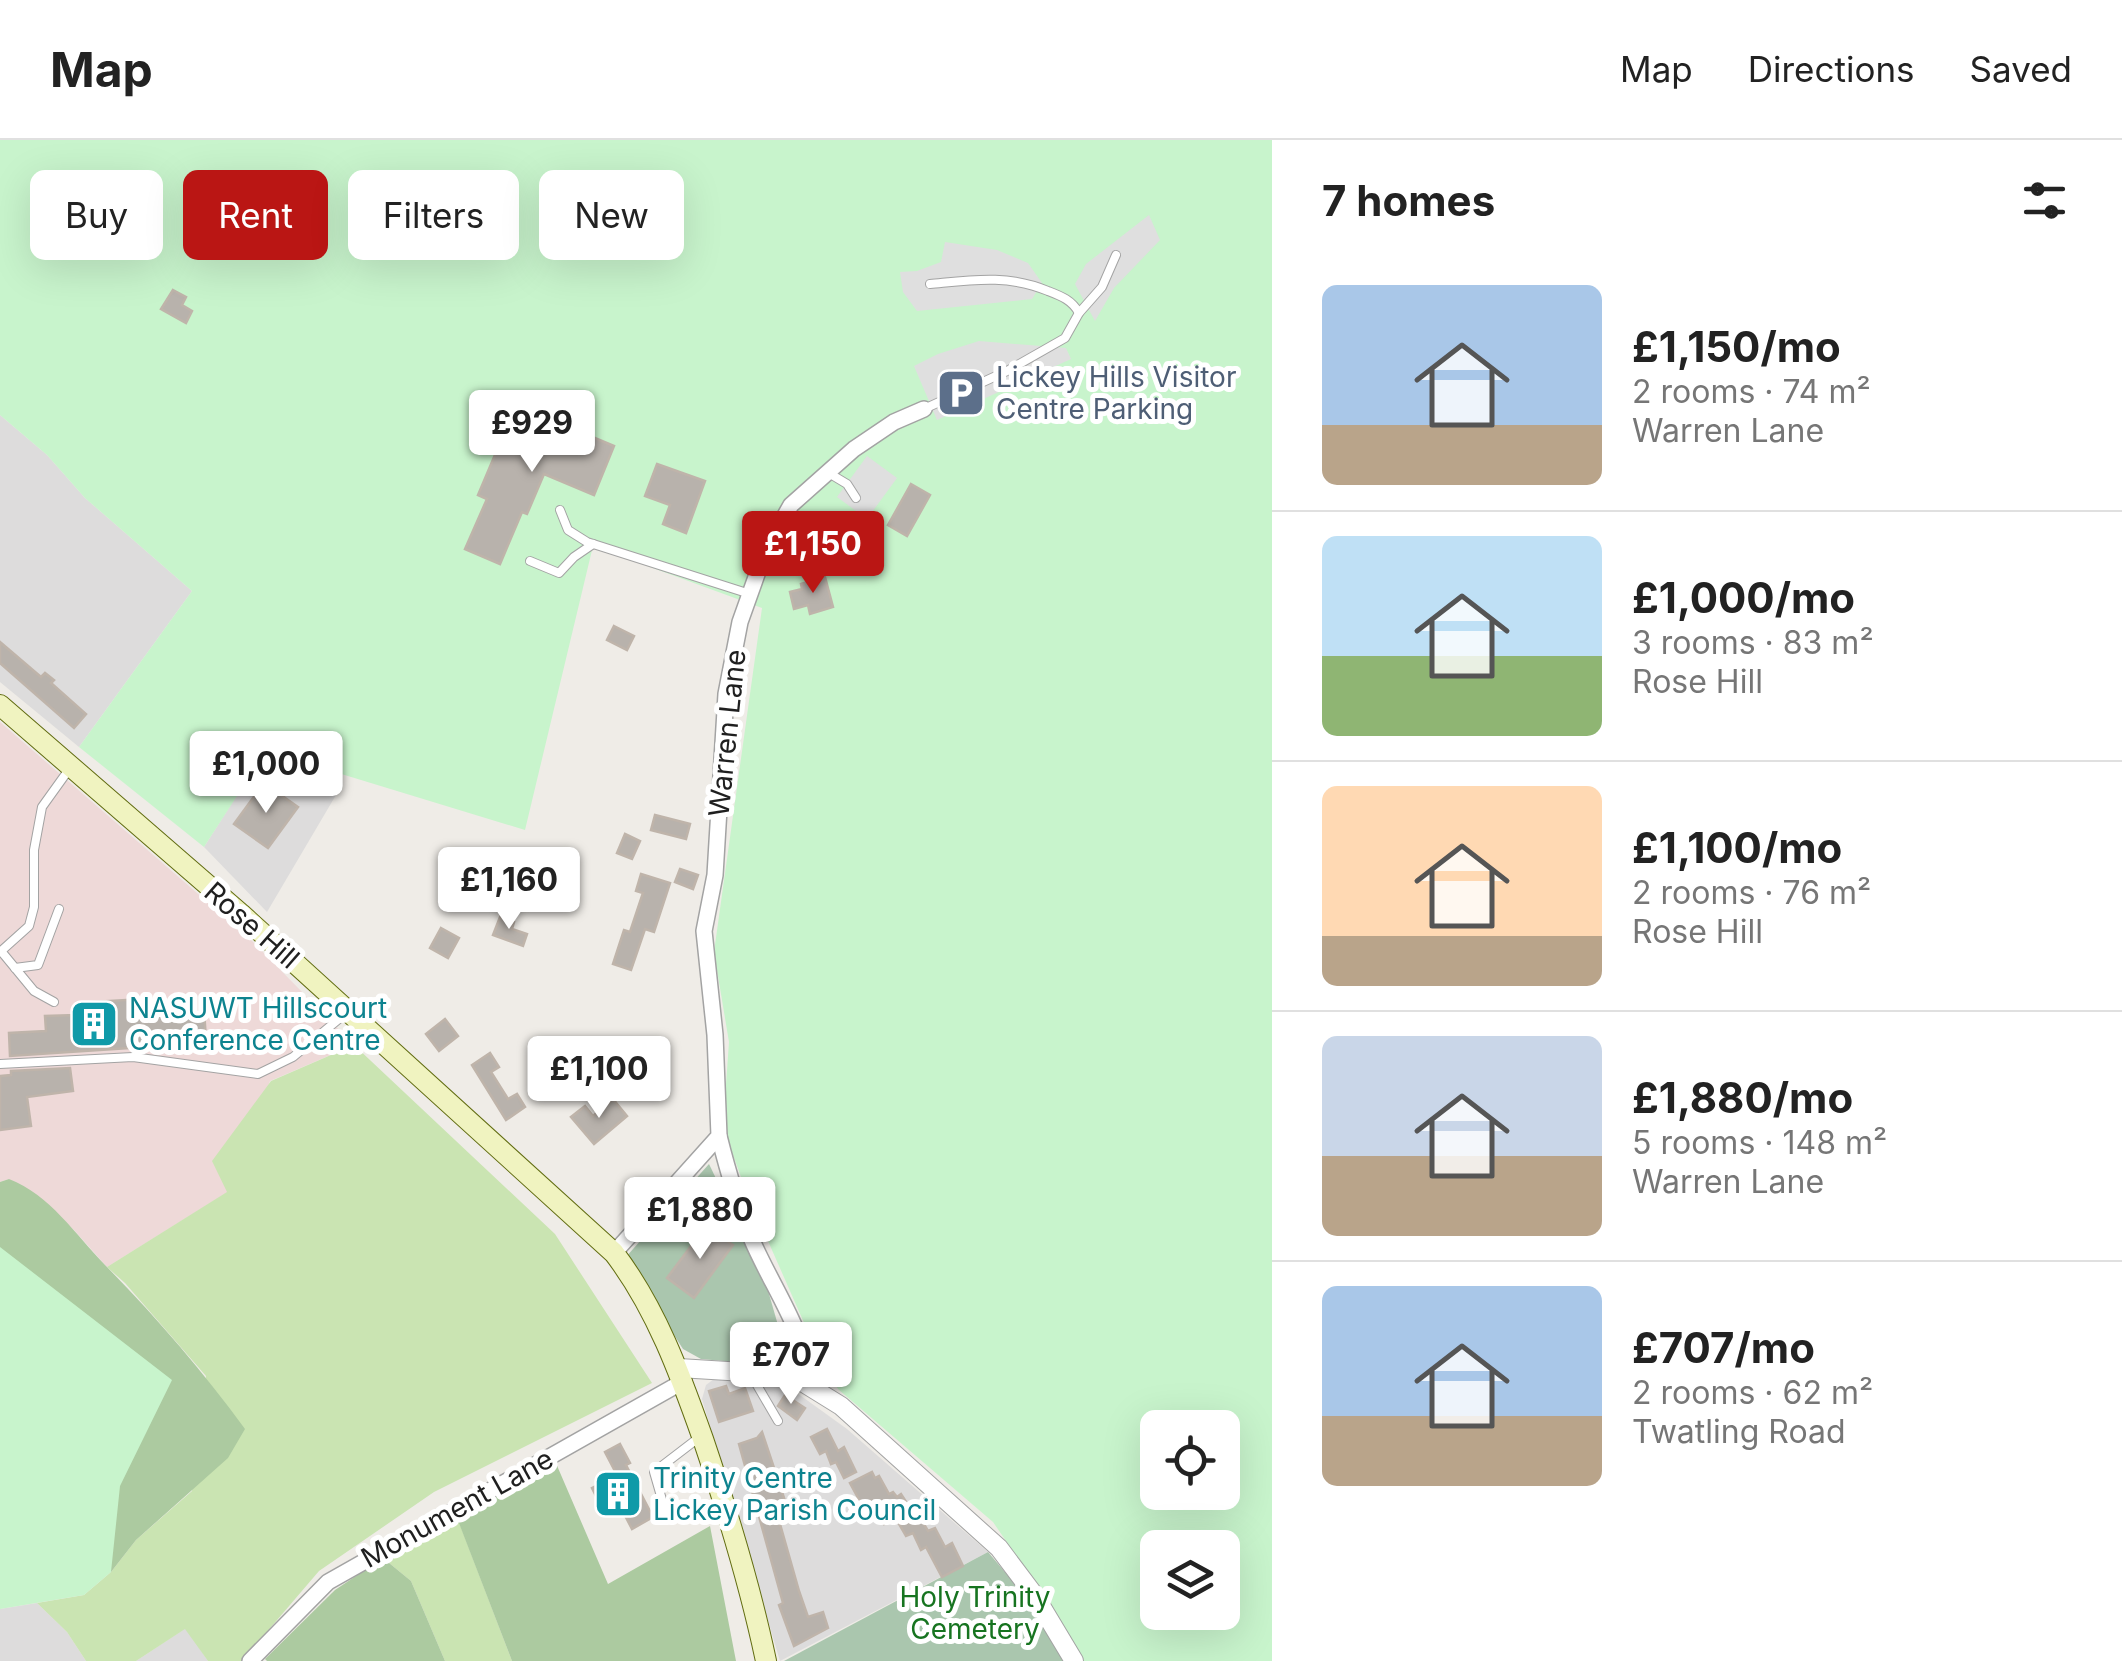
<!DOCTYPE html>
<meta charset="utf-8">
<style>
:root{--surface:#fff;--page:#f6f6f6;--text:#222;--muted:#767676;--line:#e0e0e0;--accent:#ba1614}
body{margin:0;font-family:Inter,sans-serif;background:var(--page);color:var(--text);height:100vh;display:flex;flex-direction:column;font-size:38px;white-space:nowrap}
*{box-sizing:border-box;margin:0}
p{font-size:32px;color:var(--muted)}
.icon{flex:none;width:55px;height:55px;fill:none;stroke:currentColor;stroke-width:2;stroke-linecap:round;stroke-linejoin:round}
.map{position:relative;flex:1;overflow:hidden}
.sheet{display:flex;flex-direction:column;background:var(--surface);width:850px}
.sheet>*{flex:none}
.hud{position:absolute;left:30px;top:30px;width:950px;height:90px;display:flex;gap:20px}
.buttons{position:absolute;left:1140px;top:1270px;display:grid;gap:20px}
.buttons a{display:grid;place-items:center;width:100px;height:100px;border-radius:15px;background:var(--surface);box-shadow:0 10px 40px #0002;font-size:50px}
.price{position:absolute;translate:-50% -85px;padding:0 22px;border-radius:10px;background:#fff;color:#222;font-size:32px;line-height:65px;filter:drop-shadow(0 2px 5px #0008)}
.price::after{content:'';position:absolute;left:50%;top:60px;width:30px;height:22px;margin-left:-15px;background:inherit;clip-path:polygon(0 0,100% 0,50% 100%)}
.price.current{background:var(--accent);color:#fff}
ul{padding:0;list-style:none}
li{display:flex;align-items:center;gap:30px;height:250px;padding:0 50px}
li+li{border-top:2px solid var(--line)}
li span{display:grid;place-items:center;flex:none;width:280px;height:200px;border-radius:15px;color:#555}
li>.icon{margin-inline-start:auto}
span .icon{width:120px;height:120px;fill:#fffc;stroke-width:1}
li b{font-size:42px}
h2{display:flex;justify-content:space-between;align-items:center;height:120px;padding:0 50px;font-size:42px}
.chip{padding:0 35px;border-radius:15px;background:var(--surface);box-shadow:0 10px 40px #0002;font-size:35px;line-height:90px}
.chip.current{background:var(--accent);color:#fff}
header{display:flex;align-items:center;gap:60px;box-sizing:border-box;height:140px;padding:0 50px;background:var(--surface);border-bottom:2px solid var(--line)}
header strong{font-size:48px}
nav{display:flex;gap:55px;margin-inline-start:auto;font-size:35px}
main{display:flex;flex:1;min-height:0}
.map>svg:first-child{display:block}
</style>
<header>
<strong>Map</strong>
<nav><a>Map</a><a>Directions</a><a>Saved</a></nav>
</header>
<main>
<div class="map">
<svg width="1272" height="1521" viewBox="0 0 1272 1521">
<rect width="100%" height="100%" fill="#efece7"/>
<g fill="#dddcdc">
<polygon points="0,275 47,315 85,358 192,451 79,607 0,542"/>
<polygon points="265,611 336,655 267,772 204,707"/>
<polygon points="758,1238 797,1253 847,1289 988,1412 780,1521 702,1259 706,1245 714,1239"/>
<polygon points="37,1463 67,1492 86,1521 0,1521 0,1469"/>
<polygon points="186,1488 208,1521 136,1521"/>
</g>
<polygon fill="#eed9d8" points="0,582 250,799 354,905 270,941 228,1052 107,1127 74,1090 9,1039 0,1042"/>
<g fill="#cae4b2">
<polygon points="354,905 555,1094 652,1243 434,1352 319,1431 242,1521 208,1521 185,1489 136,1521 86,1521 67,1492 37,1463 84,1455 111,1432 136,1400 192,1351 206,1236 125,1143 107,1127 227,1052 212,1021 271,941"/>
<polygon points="457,1377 512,1521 445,1521 411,1441 383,1418"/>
</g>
<g fill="#accaa0">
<path d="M 9,1039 C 50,1055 75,1094 105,1125 C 156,1177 202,1230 245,1289 L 228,1318 L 136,1400 L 111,1432 L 0,1464 L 0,1042 Z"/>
<polygon points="555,1321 608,1444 710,1386 736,1521 512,1521 457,1378"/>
<polygon points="383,1418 411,1441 445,1521 267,1521 265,1519 335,1450"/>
</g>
<g fill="#aac6ae">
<polygon points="709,1024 765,1140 788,1220 781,1226 701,1219 683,1209 625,1118"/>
<polygon points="988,1412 1027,1458 1065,1521 784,1521"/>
</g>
<g fill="#c8f4cc" fill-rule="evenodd">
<path d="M 0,0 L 1272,0 L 1272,1521 L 1082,1521 L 1043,1455 L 993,1382 L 839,1250 L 827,1235 L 746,1051 L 723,987 L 729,902 L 714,812 L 762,468 L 593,406 L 525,690 L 266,611 L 204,707 L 79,607 L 192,451 L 85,358 L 47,315 L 0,275 ZM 1158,1288 L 1222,1288 L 1222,1352 L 1158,1352 ZM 1158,1408 L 1222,1408 L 1222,1472 L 1158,1472 Z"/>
<polygon points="0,1107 172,1240 120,1346 111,1432 84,1455 0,1469"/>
</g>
<g fill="#dfdfdf">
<polygon points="1149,75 1160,100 1114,148 1095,181 1075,144 1086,124"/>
<polygon points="945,102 997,110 1028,123 1042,143 1032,159 917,171 903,152 900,132 917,131 941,122"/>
<polygon points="979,201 1066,208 1071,219 937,280 914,226 938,214"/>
<polygon points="867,316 897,338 867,379 837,357"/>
</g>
<g fill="#b8b2ac" stroke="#bfb4aa" stroke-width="2.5">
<polygon points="173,150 186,157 182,165 192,171 186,183 161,169"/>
<polygon points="516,265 614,306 594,355 544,334 527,374 522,372 500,424 465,409 487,359 478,355"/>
<polygon points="657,324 705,341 686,393 663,384 670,365 645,356"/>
<polygon points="911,344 930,355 907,396 888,385"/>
<polygon points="825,437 833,467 810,474 808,465 794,469 790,452 802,449 801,444"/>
<polygon points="614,486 634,496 627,510 607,500"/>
<polygon points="0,502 41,537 45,533 54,540 51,543 86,574 74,588 0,523"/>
<polygon points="264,643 298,667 268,708 234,684"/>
<polygon points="655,675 690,684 686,699 651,690"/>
<polygon points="625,694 640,701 632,719 617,713"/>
<polygon points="680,729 698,735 693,749 675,742"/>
<polygon points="641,734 670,743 654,792 645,789 631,830 613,824 624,790 630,792 643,753 636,751"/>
<polygon points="500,777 514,782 512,789 527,794 523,806 493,795"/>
<polygon points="441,788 459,798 448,818 430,808"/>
<polygon points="142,859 143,877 204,871 206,899 144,904 144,907 10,916 9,893 46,891 45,876 77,875 77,863"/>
<polygon points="445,879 458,896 439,911 426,894"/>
<polygon points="490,913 499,927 491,932 508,959 517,954 525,967 506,980 472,925"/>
<polygon points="70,928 73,951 27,957 31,986 0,990 0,936 11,935 11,931"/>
<polygon points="613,959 627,976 594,1004 571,977 585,966 593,976"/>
<polygon points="706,1086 733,1105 694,1158 667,1138"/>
<polygon points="726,1246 729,1254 745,1248 753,1271 719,1282 709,1251"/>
<polygon points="785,1255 805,1268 797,1280 778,1266"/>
<polygon points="827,1289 838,1311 844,1307 856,1332 844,1338 836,1322 831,1324 826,1311 820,1314 811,1297"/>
<polygon points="762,1292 787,1367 776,1370 799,1451 808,1477 823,1472 828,1488 794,1506 779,1465 783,1463 739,1304 757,1298"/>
<polygon points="620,1304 630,1323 626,1325 653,1377 632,1389 617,1360 602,1368 592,1348 617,1335 605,1312"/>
<polygon points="872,1332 875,1338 879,1336 889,1354 893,1352 897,1357 901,1354 912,1371 915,1369 928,1391 935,1388 945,1407 952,1403 963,1426 942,1437 926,1407 921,1410 913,1393 906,1396 895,1377 884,1384 870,1361 862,1365 850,1343"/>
</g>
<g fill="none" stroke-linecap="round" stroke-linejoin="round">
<g stroke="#a3a3a3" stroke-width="10">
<g id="service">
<path d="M 930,144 C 972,140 1007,134 1048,151 C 1061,156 1072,160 1079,173"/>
<polyline points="924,269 1007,231 1065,198 1079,173 1102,147 1116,115"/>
<polyline points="827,332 847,344 856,358"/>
<polyline points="560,370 568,390 587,402 750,454"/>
<polyline points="530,421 559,433 574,417 593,404"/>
<polyline points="1,811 34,851 54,862"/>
<polyline points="0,812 29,786 34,767 34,710 42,667 70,628"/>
<polyline points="15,828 38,825 59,769"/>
<polyline points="0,924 133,917 258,934 293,917 345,874"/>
<polyline points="750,1233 778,1281"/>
<polyline points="701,1296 654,1332 665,1370 722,1365"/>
</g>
</g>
<g stroke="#a3a3a3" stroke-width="18">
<g id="minor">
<path d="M 719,996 C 728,1032 738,1066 752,1100 C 772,1147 807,1194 810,1244"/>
<polyline points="614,1113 719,996 715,895 704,791 715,735 726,554 740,482 766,409 791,365 854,309 894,282 924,269"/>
<polyline points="250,1521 328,1442 684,1241"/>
</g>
</g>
<g stroke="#a3a3a3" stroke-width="20">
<polyline id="tertiary" points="679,1228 791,1235 841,1266 999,1408 1035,1456 1074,1521"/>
</g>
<g stroke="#616c10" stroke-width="22">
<path id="secondary" d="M 0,565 L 241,774 L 614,1113 C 656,1168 680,1234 703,1299 C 728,1373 750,1445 766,1521"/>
</g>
<use href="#service" stroke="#fff" stroke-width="8"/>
<use href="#minor" stroke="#fff" stroke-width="15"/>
<use href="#tertiary" stroke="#fff" stroke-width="18"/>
<use href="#secondary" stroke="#f0f3c0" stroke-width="20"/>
</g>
<defs>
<g id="parking-square" transform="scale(2.5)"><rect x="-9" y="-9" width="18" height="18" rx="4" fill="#5c6f8a" stroke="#fff"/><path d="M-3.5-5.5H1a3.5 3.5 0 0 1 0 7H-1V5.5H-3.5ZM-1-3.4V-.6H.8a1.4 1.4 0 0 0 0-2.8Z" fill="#fff"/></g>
<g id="building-square" transform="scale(2.5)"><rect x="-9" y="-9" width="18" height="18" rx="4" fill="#0f9aa8" stroke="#fff"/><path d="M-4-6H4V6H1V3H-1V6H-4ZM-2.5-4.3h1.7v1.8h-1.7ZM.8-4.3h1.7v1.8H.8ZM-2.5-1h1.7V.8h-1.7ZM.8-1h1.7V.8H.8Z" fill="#fff"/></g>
</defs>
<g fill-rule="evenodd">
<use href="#parking-square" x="961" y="253"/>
<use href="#building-square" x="94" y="884"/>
<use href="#building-square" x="618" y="1354"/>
</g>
<g text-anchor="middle" stroke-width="10" stroke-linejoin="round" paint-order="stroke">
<g font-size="28" fill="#4e5e75" stroke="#fff" text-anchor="start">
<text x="996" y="247">Lickey Hills Visitor<tspan x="996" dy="32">Centre Parking</tspan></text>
</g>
<g font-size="28" fill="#1f1f1f" stroke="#fff">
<text transform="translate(727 593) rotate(-84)" y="10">Warren Lane</text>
<text transform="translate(252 785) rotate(41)" y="10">Rose Hill</text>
<text transform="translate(457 1368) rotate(-29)" y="10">Monument Lane</text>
</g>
<g font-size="28" fill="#0d838f" stroke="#fff" text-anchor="start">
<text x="129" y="878">NASUWT Hillscourt<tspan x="129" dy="32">Conference Centre</tspan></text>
<text x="653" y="1348">Trinity Centre<tspan x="653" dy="32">Lickey Parish Council</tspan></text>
</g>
<g font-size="28" fill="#177420" stroke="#fff">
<text x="975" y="1467">Holy Trinity<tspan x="975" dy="32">Cemetery</tspan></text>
</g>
</g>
</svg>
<div class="buttons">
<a><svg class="icon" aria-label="locate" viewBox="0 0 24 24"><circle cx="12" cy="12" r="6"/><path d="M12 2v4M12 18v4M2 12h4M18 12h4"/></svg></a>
<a><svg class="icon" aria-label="layers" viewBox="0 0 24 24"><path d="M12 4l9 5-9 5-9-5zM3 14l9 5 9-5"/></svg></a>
</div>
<b class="price" style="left:532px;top:335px">£929</b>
<b class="price current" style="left:813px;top:456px">£1,150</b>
<b class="price" style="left:266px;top:676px">£1,000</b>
<b class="price" style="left:509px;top:792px">£1,160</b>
<b class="price" style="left:599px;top:981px">£1,100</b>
<b class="price" style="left:700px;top:1122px">£1,880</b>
<b class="price" style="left:791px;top:1267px">£707</b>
<div class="hud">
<a class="chip">Buy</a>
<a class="chip current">Rent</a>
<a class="chip">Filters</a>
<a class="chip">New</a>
</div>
</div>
<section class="sheet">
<h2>7 homes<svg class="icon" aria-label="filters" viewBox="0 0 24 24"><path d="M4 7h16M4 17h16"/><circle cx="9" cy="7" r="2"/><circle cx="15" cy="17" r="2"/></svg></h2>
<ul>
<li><span style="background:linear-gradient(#a9c7e8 70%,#b9a48a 0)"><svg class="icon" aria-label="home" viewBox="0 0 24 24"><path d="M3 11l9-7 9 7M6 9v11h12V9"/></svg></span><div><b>£1,150/mo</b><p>2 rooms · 74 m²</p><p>Warren Lane</p></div></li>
<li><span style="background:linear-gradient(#bfe0f5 60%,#8fb573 0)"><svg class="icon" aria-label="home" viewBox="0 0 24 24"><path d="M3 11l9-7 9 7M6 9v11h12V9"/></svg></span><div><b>£1,000/mo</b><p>3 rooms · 83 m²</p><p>Rose Hill</p></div></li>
<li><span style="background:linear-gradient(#ffd9b3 75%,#b9a48a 0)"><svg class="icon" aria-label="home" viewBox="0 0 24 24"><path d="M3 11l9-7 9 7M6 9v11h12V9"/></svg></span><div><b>£1,100/mo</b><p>2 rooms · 76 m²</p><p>Rose Hill</p></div></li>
<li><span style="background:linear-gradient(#c9d6e8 60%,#b9a48a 0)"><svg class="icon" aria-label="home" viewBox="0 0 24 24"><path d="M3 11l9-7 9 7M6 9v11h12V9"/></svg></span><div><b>£1,880/mo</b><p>5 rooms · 148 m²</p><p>Warren Lane</p></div></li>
<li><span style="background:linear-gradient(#a9c7e8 65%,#b9a48a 0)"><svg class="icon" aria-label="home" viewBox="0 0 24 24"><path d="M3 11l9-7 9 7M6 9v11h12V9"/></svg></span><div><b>£707/mo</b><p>2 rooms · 62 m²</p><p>Twatling Road</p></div></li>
</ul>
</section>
</main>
